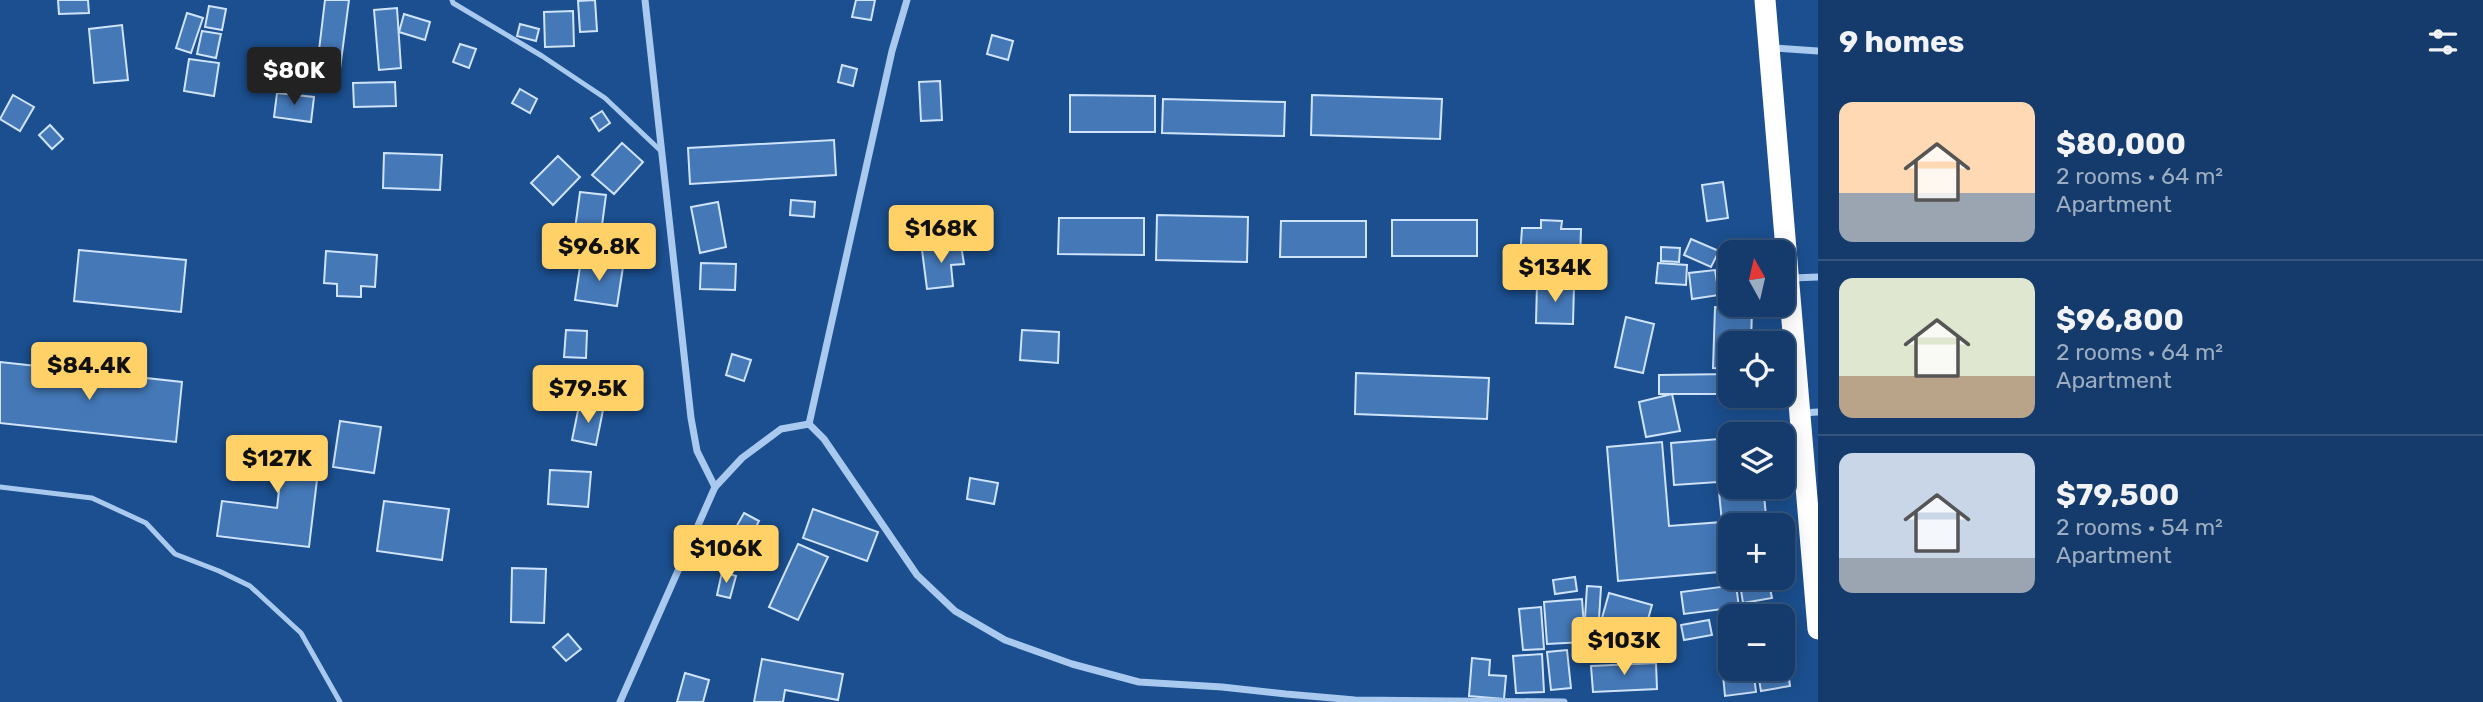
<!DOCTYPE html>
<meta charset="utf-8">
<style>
:root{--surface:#143b6b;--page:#214673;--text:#f1f3f6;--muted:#9dadc1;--line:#33557e;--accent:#ffd166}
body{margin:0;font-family:Rubik,sans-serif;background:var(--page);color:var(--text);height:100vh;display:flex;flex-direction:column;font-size:26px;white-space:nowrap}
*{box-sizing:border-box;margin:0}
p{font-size:23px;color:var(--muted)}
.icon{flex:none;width:38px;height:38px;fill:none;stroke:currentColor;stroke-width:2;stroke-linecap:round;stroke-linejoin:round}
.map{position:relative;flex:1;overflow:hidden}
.sheet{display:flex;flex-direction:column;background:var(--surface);width:665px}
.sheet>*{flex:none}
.needle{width:46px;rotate:352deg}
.controls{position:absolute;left:1718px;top:240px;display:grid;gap:14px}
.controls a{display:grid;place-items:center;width:77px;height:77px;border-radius:14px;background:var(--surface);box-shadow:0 4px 18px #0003,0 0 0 2px var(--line);font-size:35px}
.price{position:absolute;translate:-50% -60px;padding:0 16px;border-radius:7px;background:var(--accent);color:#111;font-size:23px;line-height:46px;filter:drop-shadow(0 2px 4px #0008)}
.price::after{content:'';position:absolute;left:50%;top:42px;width:21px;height:16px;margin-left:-10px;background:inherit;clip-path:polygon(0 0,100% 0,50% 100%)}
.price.on{background:#222;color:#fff}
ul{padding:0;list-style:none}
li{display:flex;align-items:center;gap:21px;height:175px;padding:0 21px}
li+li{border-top:2px solid var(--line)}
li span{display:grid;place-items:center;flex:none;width:196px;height:140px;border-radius:14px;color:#555}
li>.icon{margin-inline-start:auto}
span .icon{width:84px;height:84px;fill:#fffc;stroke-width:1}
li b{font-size:30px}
h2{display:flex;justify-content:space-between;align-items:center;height:84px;padding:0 21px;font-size:30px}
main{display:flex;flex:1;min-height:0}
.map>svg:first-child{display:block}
</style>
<main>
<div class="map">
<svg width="1818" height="702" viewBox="0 0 1818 702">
<rect width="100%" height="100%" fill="#1b4f8f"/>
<g fill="#4478b7" stroke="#cfe3fa" stroke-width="2">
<polygon points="58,0 88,0 89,13 59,14"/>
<polygon points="325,0 349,0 340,69 317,67"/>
<polygon points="595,0 597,31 580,32 578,1"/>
<polygon points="856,0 875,0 871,20 852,17"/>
<polygon points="209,6 226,9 222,30 205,27"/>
<polygon points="397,8 401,68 379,70 374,10"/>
<polygon points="573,11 574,46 545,47 544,12"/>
<polygon points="187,13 203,18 191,53 176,48"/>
<polygon points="404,14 430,22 425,40 399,32"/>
<polygon points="520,24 539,29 536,41 517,36"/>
<polygon points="122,25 128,80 94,83 89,29"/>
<polygon points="202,31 221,34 216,58 197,54"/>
<polygon points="992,35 1013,41 1008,60 987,54"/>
<polygon points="460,44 476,49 469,68 453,62"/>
<polygon points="286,55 297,59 293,72 282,68"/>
<polygon points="189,59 219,63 214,96 184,91"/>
<polygon points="842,65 857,69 853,86 838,82"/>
<polygon points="940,81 942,120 921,121 919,82"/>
<polygon points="395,82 396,106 354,107 353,83"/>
<polygon points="520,89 537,99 530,113 512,103"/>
<polygon points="277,93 314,97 311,122 274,117"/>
<polygon points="13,95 34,107 20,131 0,119"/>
<polygon points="1070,95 1155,96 1155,132 1070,132"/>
<polygon points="1312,95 1442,99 1440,139 1311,135"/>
<polygon points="1163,99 1285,102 1284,136 1162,133"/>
<polygon points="602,111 610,123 599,131 591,118"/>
<polygon points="50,125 63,139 52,149 39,135"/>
<polygon points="834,140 836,175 690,184 688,148"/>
<polygon points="622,143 643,162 614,194 592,175"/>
<polygon points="384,153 442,155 440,190 383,188"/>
<polygon points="558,156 580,177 553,205 531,183"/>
<polygon points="1723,182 1728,218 1707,221 1702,185"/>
<polygon points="580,192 606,195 601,233 575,229"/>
<polygon points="791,200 815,202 814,217 790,215"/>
<polygon points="718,202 726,247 700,253 691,207"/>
<rect x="926" y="215" width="21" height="18"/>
<polygon points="1157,215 1248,217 1247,262 1156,260"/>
<polygon points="1059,218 1144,218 1144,255 1058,254"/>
<rect x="1392" y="220" width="85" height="36"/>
<polygon points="1541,220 1562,221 1561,229 1581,229 1580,262 1520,258 1522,228 1541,228"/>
<polygon points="1281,221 1366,221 1366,257 1280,257"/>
<rect x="627" y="225" width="18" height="23"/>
<polygon points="1691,239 1719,251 1711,267 1684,255"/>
<polygon points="961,245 964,264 951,265 953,286 927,289 922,250"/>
<polygon points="1661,247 1680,248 1679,262 1661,261"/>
<polygon points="79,250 186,260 181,312 74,301"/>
<polygon points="326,251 377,255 375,287 361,286 361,297 337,296 337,284 324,283"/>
<polygon points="1731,257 1731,282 1724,282 1722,258"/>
<polygon points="581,260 623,267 617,306 575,300"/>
<polygon points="701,263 736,264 735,290 700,289"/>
<polygon points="1658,263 1687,265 1686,285 1656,283"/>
<polygon points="1715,270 1719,295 1692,299 1689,273"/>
<polygon points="1537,284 1574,285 1573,324 1536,323"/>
<polygon points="1715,307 1752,308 1751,343 1731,343 1731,369 1713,368"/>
<polygon points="1626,317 1654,324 1643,373 1615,367"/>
<polygon points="566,330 587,331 586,358 564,357"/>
<polygon points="1022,330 1059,332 1058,363 1020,360"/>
<polygon points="732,354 751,360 744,381 726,375"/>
<polygon points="0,362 182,382 176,442 0,423"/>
<polygon points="1356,373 1489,378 1487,419 1355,414"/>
<polygon points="1731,374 1731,394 1659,394 1659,375"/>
<polygon points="1672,394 1680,431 1646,437 1639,402"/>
<polygon points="579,406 603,410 596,445 572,440"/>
<polygon points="340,421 381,427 374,473 333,467"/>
<polygon points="247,436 321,446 309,547 217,536 222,501 277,508 281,473 243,469"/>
<polygon points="1731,438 1731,486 1763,486 1767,525 1731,525 1731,571 1618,581 1607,447 1662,442 1669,526 1722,522 1718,482 1674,485 1671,443"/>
<polygon points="550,470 591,472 588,507 548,504"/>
<polygon points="970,478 998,483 994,504 967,499"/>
<polygon points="384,501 449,509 442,560 377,551"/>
<polygon points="813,509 878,532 867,561 803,538"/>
<polygon points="744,513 759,521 751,537 735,529"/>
<polygon points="798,544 828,557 798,620 769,607"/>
<polygon points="512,568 546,569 544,623 511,622"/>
<polygon points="722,572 736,576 730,598 717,595"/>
<polygon points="1575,577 1577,591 1555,594 1553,580"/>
<polygon points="1768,579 1772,598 1743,603 1740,584"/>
<polygon points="1736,585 1739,607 1684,614 1681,592"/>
<polygon points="1587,586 1601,587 1599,619 1585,618"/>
<polygon points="1609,593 1652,605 1645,630 1602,618"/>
<polygon points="1582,599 1585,642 1547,644 1544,602"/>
<polygon points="1541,607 1544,649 1523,650 1519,609"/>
<polygon points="1709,620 1712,635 1684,640 1681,625"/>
<polygon points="568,634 581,649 566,661 553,647"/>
<polygon points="1567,650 1571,688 1551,690 1547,652"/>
<polygon points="1542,654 1544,692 1516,693 1513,656"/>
<polygon points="1783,657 1786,657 1790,686 1761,691 1757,668 1783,668"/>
<polygon points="1472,658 1490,660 1489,675 1506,676 1504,699 1469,696"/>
<polygon points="762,659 843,674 838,700 785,690 783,702 754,702"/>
<polygon points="1656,663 1657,689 1593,692 1591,666"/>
<polygon points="1731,663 1731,668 1753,668 1756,692 1725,696 1722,664"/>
<polygon points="685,673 709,680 703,702 677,702"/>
</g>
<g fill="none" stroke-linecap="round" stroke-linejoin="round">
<g stroke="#a9c9ee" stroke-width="5">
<polyline points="452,0 453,3 542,56 605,98 662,152"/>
<polyline points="0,487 92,498 146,523 175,554 219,571 250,586 301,633 340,702"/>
</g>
<g stroke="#a9c9ee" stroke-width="7">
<polyline points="645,0 691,418 697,451 715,487"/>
<polyline points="1773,48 1818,51"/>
<polyline points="1792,278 1818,277"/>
<polyline points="1801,413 1818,412"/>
<polyline points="809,424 824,439 917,575 955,611 1005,640 1072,664 1139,682 1222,687 1286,694 1355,700 1564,702"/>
<polyline points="809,424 892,51 907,0"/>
<polyline points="620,702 715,487 742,458 781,429 809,424"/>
</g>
<polyline stroke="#fff" stroke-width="21" points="1765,0 1818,629"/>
</g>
</svg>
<div class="controls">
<a><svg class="needle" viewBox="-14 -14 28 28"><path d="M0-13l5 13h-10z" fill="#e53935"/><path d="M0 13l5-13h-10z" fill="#9dadc1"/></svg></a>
<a><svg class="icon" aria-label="locate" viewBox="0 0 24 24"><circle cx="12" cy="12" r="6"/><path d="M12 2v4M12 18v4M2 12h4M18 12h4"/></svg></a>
<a><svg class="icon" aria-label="layers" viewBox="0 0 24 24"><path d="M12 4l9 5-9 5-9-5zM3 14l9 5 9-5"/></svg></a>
<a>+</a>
<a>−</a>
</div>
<b class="price on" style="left:294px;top:107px">$80K</b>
<b class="price" style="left:941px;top:265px">$168K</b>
<b class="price" style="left:599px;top:283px">$96.8K</b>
<b class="price" style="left:1555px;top:304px">$134K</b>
<b class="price" style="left:89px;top:402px">$84.4K</b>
<b class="price" style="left:588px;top:425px">$79.5K</b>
<b class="price" style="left:277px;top:495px">$127K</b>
<b class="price" style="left:726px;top:585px">$106K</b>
<b class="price" style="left:1624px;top:677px">$103K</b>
</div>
<section class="sheet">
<h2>9 homes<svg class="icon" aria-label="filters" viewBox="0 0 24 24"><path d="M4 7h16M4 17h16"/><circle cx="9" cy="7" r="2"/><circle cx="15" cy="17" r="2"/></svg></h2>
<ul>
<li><span style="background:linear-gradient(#ffd9b3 65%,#9aa5b1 0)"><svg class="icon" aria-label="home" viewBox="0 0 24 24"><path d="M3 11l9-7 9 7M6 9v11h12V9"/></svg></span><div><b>$80,000</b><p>2 rooms · 64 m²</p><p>Apartment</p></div></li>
<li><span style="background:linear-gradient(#dfe7d0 70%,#b9a48a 0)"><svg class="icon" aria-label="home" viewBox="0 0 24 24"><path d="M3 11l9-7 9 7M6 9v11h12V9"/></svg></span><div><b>$96,800</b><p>2 rooms · 64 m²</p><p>Apartment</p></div></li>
<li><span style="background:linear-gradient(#c9d6e8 75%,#9aa5b1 0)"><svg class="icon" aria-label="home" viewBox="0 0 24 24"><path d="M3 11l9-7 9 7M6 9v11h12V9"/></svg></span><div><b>$79,500</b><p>2 rooms · 54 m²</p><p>Apartment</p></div></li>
</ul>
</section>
</main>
